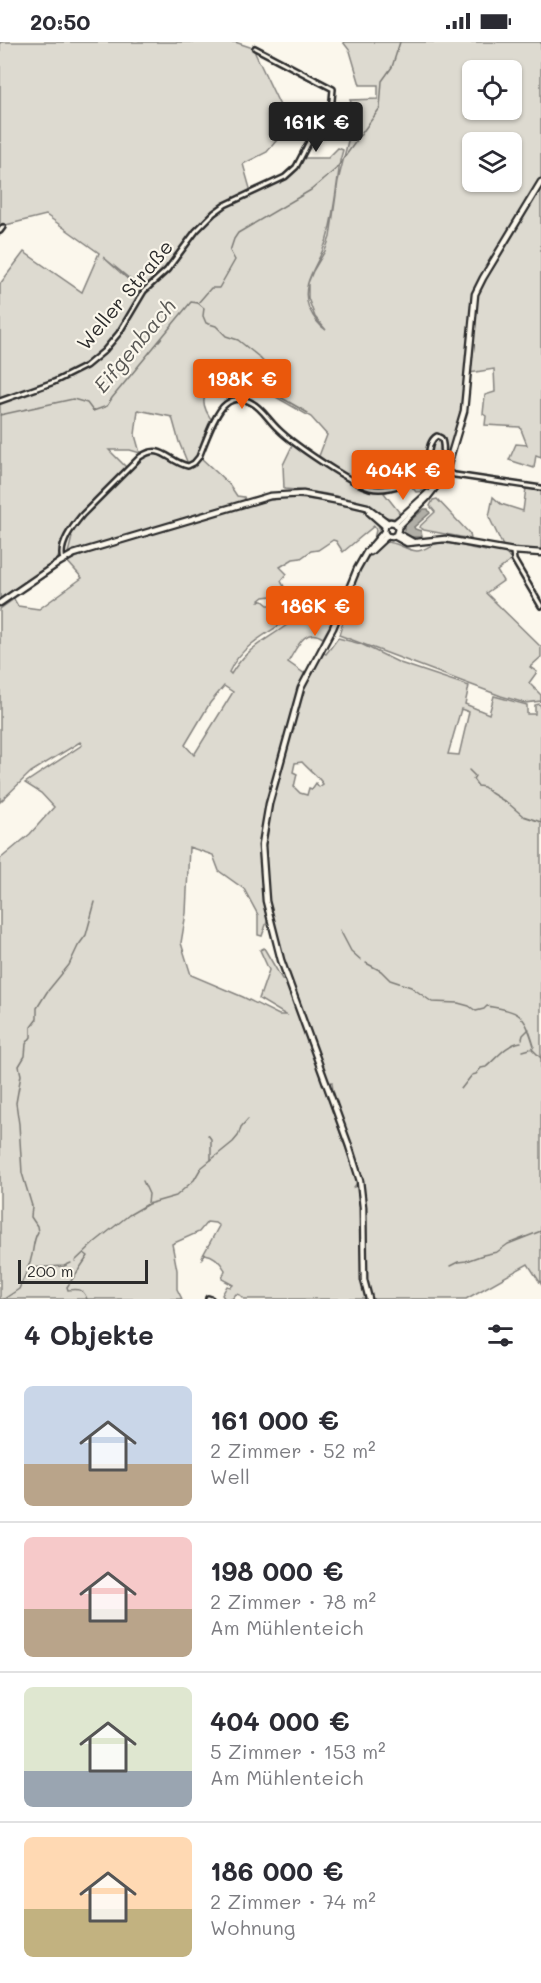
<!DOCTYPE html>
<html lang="de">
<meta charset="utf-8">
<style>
:root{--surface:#fff;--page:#f7f7f7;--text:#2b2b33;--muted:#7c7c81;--line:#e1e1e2;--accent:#ea580c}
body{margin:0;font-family:Mali,sans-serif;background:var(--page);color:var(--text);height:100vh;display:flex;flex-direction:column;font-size:22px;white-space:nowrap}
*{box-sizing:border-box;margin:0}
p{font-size:20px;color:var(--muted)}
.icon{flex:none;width:33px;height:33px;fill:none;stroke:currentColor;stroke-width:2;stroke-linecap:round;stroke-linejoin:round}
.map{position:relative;height:1257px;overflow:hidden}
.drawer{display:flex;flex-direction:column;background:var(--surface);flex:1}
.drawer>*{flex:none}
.fabs{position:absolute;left:462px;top:18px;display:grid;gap:12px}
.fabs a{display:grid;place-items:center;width:60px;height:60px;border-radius:9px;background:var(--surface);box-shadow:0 2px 4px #0004;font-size:30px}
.scale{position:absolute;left:18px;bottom:15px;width:130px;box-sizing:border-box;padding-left:6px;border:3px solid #2b2b2b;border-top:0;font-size:16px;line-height:21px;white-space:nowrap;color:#2b2b2b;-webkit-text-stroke:4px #fbf7ec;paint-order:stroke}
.price{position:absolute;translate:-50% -51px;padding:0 14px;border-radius:6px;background:var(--accent);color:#fff;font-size:20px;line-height:39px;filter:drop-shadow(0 2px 3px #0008)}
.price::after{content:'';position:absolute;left:50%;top:36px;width:18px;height:14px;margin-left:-9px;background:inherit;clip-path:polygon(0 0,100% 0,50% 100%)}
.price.selected{background:#222;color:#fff}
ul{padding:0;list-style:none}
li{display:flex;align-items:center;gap:18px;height:150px;padding:0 24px}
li+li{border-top:2px solid var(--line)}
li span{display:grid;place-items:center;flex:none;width:168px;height:120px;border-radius:9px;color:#555}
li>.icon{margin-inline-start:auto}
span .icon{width:72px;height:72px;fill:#fffc;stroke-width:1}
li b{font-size:26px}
h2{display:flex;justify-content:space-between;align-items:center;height:72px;padding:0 24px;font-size:26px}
.status{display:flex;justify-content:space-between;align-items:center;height:42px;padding:0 30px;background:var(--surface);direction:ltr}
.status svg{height:16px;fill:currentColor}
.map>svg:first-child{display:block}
</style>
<div class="status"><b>20:50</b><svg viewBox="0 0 49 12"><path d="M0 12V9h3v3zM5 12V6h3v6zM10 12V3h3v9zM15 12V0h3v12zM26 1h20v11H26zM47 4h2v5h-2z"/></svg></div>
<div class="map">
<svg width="541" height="1257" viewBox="0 0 541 1257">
<rect width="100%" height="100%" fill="#fbf7ec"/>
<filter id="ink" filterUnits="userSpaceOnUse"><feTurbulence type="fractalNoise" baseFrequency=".0167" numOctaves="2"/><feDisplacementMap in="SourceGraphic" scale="12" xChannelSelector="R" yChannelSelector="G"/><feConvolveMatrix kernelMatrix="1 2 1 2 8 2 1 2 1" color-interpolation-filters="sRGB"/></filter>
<g filter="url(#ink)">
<g fill="#dddad0" stroke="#84827e" stroke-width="1.5" fill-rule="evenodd">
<path d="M 0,0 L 235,0 L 256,7 L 255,11 L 284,72 L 280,82 L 281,93 L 267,110 L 243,122 L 251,150 L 213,170 L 166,227 L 145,246 L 141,246 L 103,215 L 140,248 C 138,257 132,265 128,273 C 100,326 53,339 0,357 L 0,242 L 24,210 L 82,250 L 99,211 L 46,173 L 2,184 L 0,187 Z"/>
<path d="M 343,0 L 541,0 L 541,415 L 536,413 L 534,426 L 509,418 L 516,402 L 527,403 L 520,385 L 485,383 L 486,374 L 483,372 L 485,353 L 495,350 L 494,327 L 469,331 L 470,313 L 467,315 L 462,372 L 446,421 L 445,413 L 442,418 L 438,418 L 435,431 L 436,440 L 427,449 L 416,450 L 408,440 L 384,451 L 399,470 L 399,473 L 394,476 C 381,477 376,465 364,462 C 339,454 310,448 284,447 L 283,423 L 293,402 L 339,433 L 337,427 L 319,414 L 327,393 L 311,375 L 274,354 L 266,336 C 257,335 246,332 237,333 C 224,334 206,344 204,358 C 203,366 209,374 213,380 L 198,414 L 188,422 L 179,400 L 172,375 L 138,368 L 135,393 L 140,411 L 130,408 L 109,408 L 127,426 L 81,473 L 67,494 L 57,518 L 0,558 L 0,359 L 54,341 L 95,318 L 119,292 L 145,250 L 168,228 L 204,181 L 225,164 L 286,135 L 297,125 L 303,116 L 328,116 L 338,106 L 343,108 L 340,119 C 337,144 334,169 328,193 C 323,219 298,239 309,266 C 313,275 318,283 326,288 L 315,275 L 308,256 L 308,241 L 313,229 L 325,209 L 330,195 L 338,139 L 355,71 L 350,58 L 378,57 L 378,43 L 360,43 L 350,9 ZM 472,28 L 512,28 L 512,68 L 472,68 ZM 472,100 L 512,100 L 512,140 L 472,140 Z"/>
<path d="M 153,411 C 168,411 176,425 191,425 L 200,415 L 229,442 L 237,454 L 244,455 L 247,463 L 286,455 L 325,459 L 354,464 L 363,467 L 379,481 L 379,492 L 374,497 L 376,488 L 374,484 L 343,510 L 336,499 L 333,498 L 318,508 L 311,509 L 301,516 L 293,517 L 280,525 L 287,532 L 281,539 L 288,552 L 264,555 L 259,559 L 263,559 L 268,563 L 279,563 L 290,577 C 267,591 240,605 229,630 L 231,632 C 248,604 266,599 291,580 C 300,573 308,565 317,558 L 336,572 L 323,596 C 304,584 297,606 288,620 L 305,632 L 294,659 L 264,773 L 260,807 L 263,849 L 268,877 L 262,894 L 258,893 L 258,873 L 244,847 L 219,829 L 213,813 L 189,805 L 186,871 L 181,901 L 191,933 L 243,955 L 279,973 L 286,973 L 259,957 L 269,928 L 260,908 L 264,906 L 282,937 L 286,938 L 356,1135 L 357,1141 L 354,1145 L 358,1144 L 360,1153 L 362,1239 L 367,1257 L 244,1257 L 240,1253 L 236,1252 L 232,1257 L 225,1257 L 222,1253 L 227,1244 L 231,1245 L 233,1243 L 222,1237 L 225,1228 C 221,1221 214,1213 205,1212 L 202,1216 L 202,1215 L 219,1184 L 215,1181 L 207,1180 L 199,1190 L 172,1202 L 177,1228 L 177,1247 L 182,1257 L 0,1257 L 0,817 L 30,792 L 54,765 L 41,751 L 25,741 L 82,703 L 80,700 L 31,730 L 0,760 L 0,567 L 14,557 L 18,564 L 39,567 L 82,536 L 67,519 L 99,507 L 96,503 L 68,511 L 72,495 L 69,494 C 79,475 133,417 153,411 ZM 224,644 L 233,650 L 194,713 L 185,703 L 210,661 Z"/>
<polygon points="526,446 541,448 541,510 504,506 489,475 493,455 501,462 523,469"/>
<polygon points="437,457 470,492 471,497 424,488 419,485 435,470 430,464 433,458"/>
<path d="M 385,500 C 399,500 404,508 417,509 C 424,509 431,502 439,501 C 454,500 470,507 486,509 L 459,502 L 504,510 L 512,518 L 497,529 L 503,539 L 486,551 L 541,605 L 541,615 L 530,625 L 537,630 L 529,641 L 541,653 L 541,659 L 525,661 L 501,654 L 339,593 C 350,560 351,535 374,507 L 377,508 Z"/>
<path d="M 338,596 L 361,602 L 400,621 L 469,644 L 465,662 L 489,672 L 494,654 L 527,663 L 527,672 L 535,672 L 535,663 L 539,662 L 541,664 L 541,1242 L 528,1222 L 466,1257 L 371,1257 C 360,1222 369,1186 364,1151 C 358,1113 335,1078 332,1040 L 328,1041 L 280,907 L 268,855 L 265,812 L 267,779 L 300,655 L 322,610 L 326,612 ZM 461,667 L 469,670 L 459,713 L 448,712 ZM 302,720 C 309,728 317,733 323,742 L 319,745 L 316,741 L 312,747 L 309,746 L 307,753 L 300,751 L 294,745 L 297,732 L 293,730 L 295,721 Z"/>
</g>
<polygon fill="#b1afa7" stroke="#7b7a75" stroke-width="1.5" points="424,467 428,467 430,471 414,485 415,487 421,489 422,495 408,495 404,491 404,484"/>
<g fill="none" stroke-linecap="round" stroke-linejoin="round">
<g stroke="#7b7a75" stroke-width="1.5">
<polyline points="198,261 204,266 203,274 206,281 216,284 226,294 238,298 258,314 270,327 275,352 308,371"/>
<polyline points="0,373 73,357 87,361 93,369 107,364 112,356 191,260 198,261 211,246 219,246 235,218 230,209 234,197 238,191 311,148 336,127 380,66 382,39 392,25 400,0"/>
<polyline points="469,728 475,734 473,737 478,744 484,745 491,751 509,762 523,774 541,780"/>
<polyline points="340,888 351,909 361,918"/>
<path d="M 366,921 L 381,929 L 390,938 L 411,945 L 432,960 L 458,961 L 469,964 L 476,969 L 484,967 L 487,964 C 521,970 524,971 534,1004 L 532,1007 L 541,1016"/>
<polyline points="522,997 523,993 529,987"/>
<polyline points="523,1009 530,1007"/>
<path d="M 461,1047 L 472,1033 L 476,1032 L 481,1026 L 486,1025 C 497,1016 506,1002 521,1000"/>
<polyline points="208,1093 211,1097 211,1118"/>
<polyline points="143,1139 149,1152 148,1161"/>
<path d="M 84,1211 L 88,1214 L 67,1245 L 68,1248 C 78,1247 83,1246 87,1257"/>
<polyline points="75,1219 95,1200 129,1173 148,1162 176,1154 194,1138 201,1126 233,1100 238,1094 241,1085 248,1077"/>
<polyline points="450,1224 458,1220 466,1219 483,1213 497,1210 508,1202 541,1189"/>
<path d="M 27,1226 C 35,1215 31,1201 38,1190 L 37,1184 L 31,1175 L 32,1164 L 22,1131 L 19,1082 L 16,1061 L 21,1033 L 19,1024 L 25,1014 L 26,1002 L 31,995 L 31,985 L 37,977 L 37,966 L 47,950 L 69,923 L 78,904 L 86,893 L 95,860"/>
<polyline points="28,1226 64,1224 71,1221"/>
<polyline points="4,1257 19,1247 26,1231"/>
</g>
<g stroke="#2b2b2b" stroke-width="8">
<g id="street">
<polyline points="0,189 3,185"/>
<polyline points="0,359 54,340 86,324 104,309 119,291 144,249 167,228 196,189 214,171 225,163 285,135 296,125 310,98 328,78 331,69 333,47 255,6"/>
<polyline points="445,430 455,433 541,446"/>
<polyline points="513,510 514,518 541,564"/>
<path d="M 63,518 C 58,503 73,484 82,473 L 140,415 C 162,400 168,420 188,424 L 194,421 L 199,415 C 205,401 215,370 226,362 C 233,356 244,356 252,361 C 262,366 269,379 278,387 C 293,402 350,441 370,446 C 379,448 392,446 401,443 C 410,439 421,432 426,423 C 430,413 427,400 437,394 L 441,396 C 447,405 439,418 447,426"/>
<polyline points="208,1256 211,1257"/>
</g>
</g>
<g stroke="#2b2b2b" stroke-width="9">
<g id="secondary">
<polyline points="369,470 385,484"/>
<polyline points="395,481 428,451"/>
<polyline points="398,485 427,456 441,438 447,426 464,369 475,252 483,236 541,140"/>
<polyline points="397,491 413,500"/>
<polyline points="394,494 407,501 445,497 513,509 541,511"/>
<polyline points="370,510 387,494 392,495 396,493 398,487 395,481 390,480 385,484 384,490 387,494"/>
<polyline points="0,561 60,520 74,512 270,454 303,452 350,461 367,465 388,481"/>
<polyline points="369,1257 364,1238 363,1165 360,1139 349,1104 281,918 266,859 262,803 269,762 301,646 333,586 357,527 366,511 384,490"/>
</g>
</g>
<use href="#street" stroke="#fbf7ec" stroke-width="3"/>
<use href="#secondary" stroke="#fbf7ec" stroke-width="4.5"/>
</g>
</g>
<g text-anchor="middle" stroke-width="4.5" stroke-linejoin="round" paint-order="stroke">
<g font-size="20" fill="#2b2b2b" stroke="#fbf7ec">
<text transform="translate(125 253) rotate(-50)" y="7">Weller Straße</text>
</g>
<g font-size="21" font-style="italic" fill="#5a5956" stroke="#fbf7ec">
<text transform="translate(135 304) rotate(-50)" y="7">Eifgenbach</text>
</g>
</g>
</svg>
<div class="fabs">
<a><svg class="icon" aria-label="locate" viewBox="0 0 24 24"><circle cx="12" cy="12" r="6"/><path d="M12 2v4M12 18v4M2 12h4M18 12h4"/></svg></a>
<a><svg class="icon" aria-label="layers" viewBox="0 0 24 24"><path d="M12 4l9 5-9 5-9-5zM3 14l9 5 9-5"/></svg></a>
</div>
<div class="scale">200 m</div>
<b class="price selected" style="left:316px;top:111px">161K €</b>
<b class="price" style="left:242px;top:368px">198K €</b>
<b class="price" style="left:403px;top:459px">404K €</b>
<b class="price" style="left:315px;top:595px">186K €</b>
</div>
<section class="drawer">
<h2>4 Objekte<svg class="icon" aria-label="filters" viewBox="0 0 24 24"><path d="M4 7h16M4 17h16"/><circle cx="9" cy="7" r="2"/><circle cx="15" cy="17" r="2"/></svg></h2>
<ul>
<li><span style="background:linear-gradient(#c9d6e8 65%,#b9a48a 0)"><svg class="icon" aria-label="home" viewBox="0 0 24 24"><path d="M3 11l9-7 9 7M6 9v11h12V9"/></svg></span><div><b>161 000 €</b><p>2 Zimmer · 52 m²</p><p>Well</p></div></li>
<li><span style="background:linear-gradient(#f6c9c9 60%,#b9a48a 0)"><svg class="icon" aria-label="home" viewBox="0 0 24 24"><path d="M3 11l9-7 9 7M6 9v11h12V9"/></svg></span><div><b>198 000 €</b><p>2 Zimmer · 78 m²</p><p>Am Mühlenteich</p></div></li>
<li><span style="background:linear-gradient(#dfe7d0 70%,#9aa5b1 0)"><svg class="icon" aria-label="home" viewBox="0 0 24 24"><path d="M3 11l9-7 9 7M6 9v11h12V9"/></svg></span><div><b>404 000 €</b><p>5 Zimmer · 153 m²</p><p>Am Mühlenteich</p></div></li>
<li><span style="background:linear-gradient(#ffd9b3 60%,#c2b280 0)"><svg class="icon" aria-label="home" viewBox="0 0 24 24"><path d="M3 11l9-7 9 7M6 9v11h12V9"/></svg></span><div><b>186 000 €</b><p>2 Zimmer · 74 m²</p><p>Wohnung</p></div></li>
</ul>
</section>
